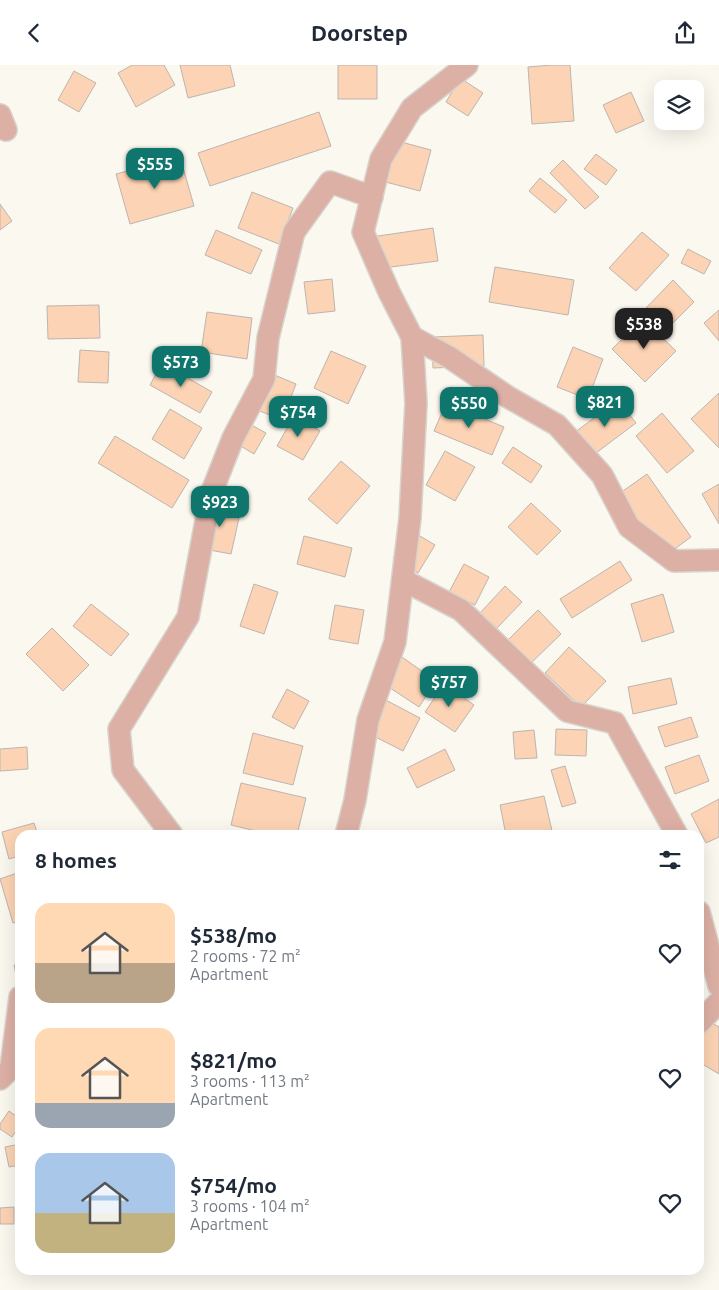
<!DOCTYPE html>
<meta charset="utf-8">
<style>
:root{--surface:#fff;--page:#f6f6f7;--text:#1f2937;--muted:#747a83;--accent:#0f766e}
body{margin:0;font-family:Ubuntu,sans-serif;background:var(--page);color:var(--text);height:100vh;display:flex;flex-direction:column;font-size:19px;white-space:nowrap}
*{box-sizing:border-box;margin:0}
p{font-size:16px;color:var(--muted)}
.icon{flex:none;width:28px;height:28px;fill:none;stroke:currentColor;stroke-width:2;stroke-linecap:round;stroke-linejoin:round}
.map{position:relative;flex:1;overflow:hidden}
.panel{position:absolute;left:15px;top:765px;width:689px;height:445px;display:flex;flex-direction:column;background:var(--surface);border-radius:15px;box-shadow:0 5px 20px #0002}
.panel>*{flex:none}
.buttons{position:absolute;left:654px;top:15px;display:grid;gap:10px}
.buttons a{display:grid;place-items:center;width:50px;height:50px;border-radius:10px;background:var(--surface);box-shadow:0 5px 20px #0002;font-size:25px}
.price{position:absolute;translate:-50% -42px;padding:0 11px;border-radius:10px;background:var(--accent);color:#fff;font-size:16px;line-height:32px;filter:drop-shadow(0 1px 2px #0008)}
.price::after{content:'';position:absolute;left:50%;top:30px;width:15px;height:11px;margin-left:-8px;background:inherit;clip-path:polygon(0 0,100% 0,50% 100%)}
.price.active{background:#222;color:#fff}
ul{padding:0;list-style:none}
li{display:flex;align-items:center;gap:15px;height:125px;padding:0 20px}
li span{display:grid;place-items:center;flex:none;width:140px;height:100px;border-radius:15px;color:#555}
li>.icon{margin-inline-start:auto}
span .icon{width:60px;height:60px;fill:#fffc;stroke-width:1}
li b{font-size:21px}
h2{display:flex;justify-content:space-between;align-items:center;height:60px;padding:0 20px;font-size:21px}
header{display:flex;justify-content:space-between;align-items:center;height:65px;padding:0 20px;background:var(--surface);font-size:22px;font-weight:600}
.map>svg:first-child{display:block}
</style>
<header><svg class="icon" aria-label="back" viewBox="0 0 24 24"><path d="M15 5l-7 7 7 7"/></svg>Doorstep<svg class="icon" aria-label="share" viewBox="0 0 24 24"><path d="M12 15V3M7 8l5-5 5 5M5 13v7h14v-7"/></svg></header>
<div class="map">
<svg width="719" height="1225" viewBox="0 0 719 1225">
<rect width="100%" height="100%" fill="#fbf8f0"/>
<g fill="#fcd3b4" stroke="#bdb5b0">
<polygon points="132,0 164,0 175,20 136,42 118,8"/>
<polygon points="180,0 230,0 235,21 188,33"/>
<rect x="338" y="0" width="39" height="34"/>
<polygon points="552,0 570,0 574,56 532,59 528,2"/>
<polygon points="74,6 96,18 79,47 58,35"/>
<polygon points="460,13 483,28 468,51 446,37"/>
<polygon points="631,27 644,56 616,68 603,40"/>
<polygon points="319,47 331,81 210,121 198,88"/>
<polygon points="390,74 431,85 420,126 378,115"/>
<polygon points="596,89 617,105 606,120 584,104"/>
<polygon points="180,92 194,141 130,159 116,109"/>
<polygon points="563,95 599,132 585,144 550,108"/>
<polygon points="540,113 567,135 555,148 529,126"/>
<polygon points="252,127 293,143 279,179 238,163"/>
<polygon points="0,139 12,156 0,165"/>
<polygon points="433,163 438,196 375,204 371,172"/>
<polygon points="216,165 262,185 251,209 205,190"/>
<polygon points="642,167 669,190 636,226 609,203"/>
<polygon points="688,184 711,196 704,209 681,198"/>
<polygon points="495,202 574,215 568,250 489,237"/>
<polygon points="332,214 335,246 308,249 304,217"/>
<polygon points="673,215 694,237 667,264 646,243"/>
<polygon points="99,240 100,273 48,274 47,241"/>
<polygon points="719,245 719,276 704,258"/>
<polygon points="207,247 252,253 247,294 201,287"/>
<polygon points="643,254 676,286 645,317 612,284"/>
<polygon points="483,270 484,301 433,303 432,272"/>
<polygon points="573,282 603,294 588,334 557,322"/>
<polygon points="80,285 109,287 108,318 78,317"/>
<polygon points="331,286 366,301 348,339 314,323"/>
<polygon points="162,298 212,327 200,348 150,320"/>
<polygon points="265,306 296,319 282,355 250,342"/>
<polygon points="719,328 719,383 691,354"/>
<polygon points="618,335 636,358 592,391 574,368"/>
<polygon points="446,338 504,362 492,390 434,366"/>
<polygon points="170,344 202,363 184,394 152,374"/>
<polygon points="662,348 694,386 667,408 636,371"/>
<polygon points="235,351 266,368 254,389 224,371"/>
<polygon points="294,351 320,366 303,395 277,381"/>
<polygon points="115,371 189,415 172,443 98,398"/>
<polygon points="513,382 542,401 531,418 502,398"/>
<polygon points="445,386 475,402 455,436 426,420"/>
<polygon points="341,396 370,421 337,459 308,434"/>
<polygon points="647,409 691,472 658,496 613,433"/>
<polygon points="719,419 719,459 702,429"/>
<polygon points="209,437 241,444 231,489 199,483"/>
<polygon points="531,438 561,466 537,490 508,462"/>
<polygon points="410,465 435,480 418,508 393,493"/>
<polygon points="304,471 352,483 345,512 297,499"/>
<polygon points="620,496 632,515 572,553 560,534"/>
<polygon points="464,499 489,512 475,540 449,527"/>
<polygon points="254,519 278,527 264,569 240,561"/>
<polygon points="505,521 522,537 497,563 480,548"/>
<polygon points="663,529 674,567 642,577 631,539"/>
<polygon points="91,539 129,569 111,591 73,561"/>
<polygon points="335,540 364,545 358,579 329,574"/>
<polygon points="538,545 561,569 528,601 505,578"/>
<polygon points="52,563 89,600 63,626 26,589"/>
<polygon points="569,582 606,616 581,642 545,608"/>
<polygon points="399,590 436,616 419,642 381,617"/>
<polygon points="671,613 677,639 633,649 628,622"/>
<polygon points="444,619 474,640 455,667 425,647"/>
<polygon points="287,624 309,636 294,664 272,652"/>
<polygon points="378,631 420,653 403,686 360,664"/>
<polygon points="691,652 698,672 665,682 658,662"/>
<polygon points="556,664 587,665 586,691 555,690"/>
<polygon points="534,665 537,693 515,694 513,667"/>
<polygon points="253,668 303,681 293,720 243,708"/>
<polygon points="27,682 28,704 0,706 0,684"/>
<polygon points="445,684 455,705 417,723 407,703"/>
<polygon points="699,690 709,716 675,729 665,702"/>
<polygon points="565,701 576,738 562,742 551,705"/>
<polygon points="241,718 306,733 297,770 273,770 231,760"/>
<polygon points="544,731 553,770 506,770 500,740"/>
<polygon points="719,734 719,772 706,778 691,749"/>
<polygon points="34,758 38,770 20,770 20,791 9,794 2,767"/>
<polygon points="20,807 20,856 13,858 0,814"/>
<polygon points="20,899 20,929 14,900"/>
<polygon points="710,957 719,962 719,1009 699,997 699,976"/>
<polygon points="9,1046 20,1054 20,1059 12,1072 0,1064 0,1059"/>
<polygon points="20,1079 20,1100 9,1102 5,1082"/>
<polygon points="14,1142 14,1159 0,1159 0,1143"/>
</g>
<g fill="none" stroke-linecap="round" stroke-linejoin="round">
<g stroke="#d7d4cd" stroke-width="24">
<g id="minor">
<polyline points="0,50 6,65"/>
<polyline points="412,272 449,292 508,332 557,360 602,410 629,462 674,496 719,495"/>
<polyline points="403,515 461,545 567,646 615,658 677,770"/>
<polyline points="172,770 123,705 119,664 188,552 211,429 233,373 264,314 268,273 294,167 330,117 372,132"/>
<polyline points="346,770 355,735 368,655 395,577 410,453 416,338 412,272 389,227 363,167 381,94 412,43 467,0"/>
<polyline points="699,847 719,921"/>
<polyline points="699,958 719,937"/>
<polyline points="0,1014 11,1003 20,932"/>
</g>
</g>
<use href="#minor" stroke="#ddb0a5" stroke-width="21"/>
</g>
</svg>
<div class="buttons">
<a><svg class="icon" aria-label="layers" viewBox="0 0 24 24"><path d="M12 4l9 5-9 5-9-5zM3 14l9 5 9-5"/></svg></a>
</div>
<b class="price" style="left:155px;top:125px">$555</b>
<b class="price active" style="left:644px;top:285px">$538</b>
<b class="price" style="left:181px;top:323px">$573</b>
<b class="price" style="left:605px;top:363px">$821</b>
<b class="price" style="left:469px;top:364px">$550</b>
<b class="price" style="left:298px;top:373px">$754</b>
<b class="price" style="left:220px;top:463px">$923</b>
<b class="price" style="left:449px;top:643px">$757</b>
<section class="panel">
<h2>8 homes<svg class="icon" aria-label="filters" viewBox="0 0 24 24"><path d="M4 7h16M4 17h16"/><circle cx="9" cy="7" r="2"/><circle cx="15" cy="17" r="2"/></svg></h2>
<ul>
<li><span style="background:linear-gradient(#ffd9b3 60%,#b9a48a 0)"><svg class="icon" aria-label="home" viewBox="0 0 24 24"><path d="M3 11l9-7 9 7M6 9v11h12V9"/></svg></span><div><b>$538/mo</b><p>2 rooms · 72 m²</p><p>Apartment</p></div><svg class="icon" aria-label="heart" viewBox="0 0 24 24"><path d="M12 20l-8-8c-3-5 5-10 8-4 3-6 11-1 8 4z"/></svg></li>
<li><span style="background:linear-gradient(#ffd9b3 75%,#9aa5b1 0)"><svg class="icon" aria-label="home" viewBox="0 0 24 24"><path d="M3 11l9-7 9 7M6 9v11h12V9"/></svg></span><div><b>$821/mo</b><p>3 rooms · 113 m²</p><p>Apartment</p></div><svg class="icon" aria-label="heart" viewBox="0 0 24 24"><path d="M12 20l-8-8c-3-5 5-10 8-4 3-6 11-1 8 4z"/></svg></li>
<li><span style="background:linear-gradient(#a9c7e8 60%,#c2b280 0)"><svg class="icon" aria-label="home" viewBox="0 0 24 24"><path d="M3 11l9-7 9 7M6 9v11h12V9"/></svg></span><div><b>$754/mo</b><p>3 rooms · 104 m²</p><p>Apartment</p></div><svg class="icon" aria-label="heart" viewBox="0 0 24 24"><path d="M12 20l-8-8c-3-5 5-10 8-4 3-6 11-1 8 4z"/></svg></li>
</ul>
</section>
</div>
